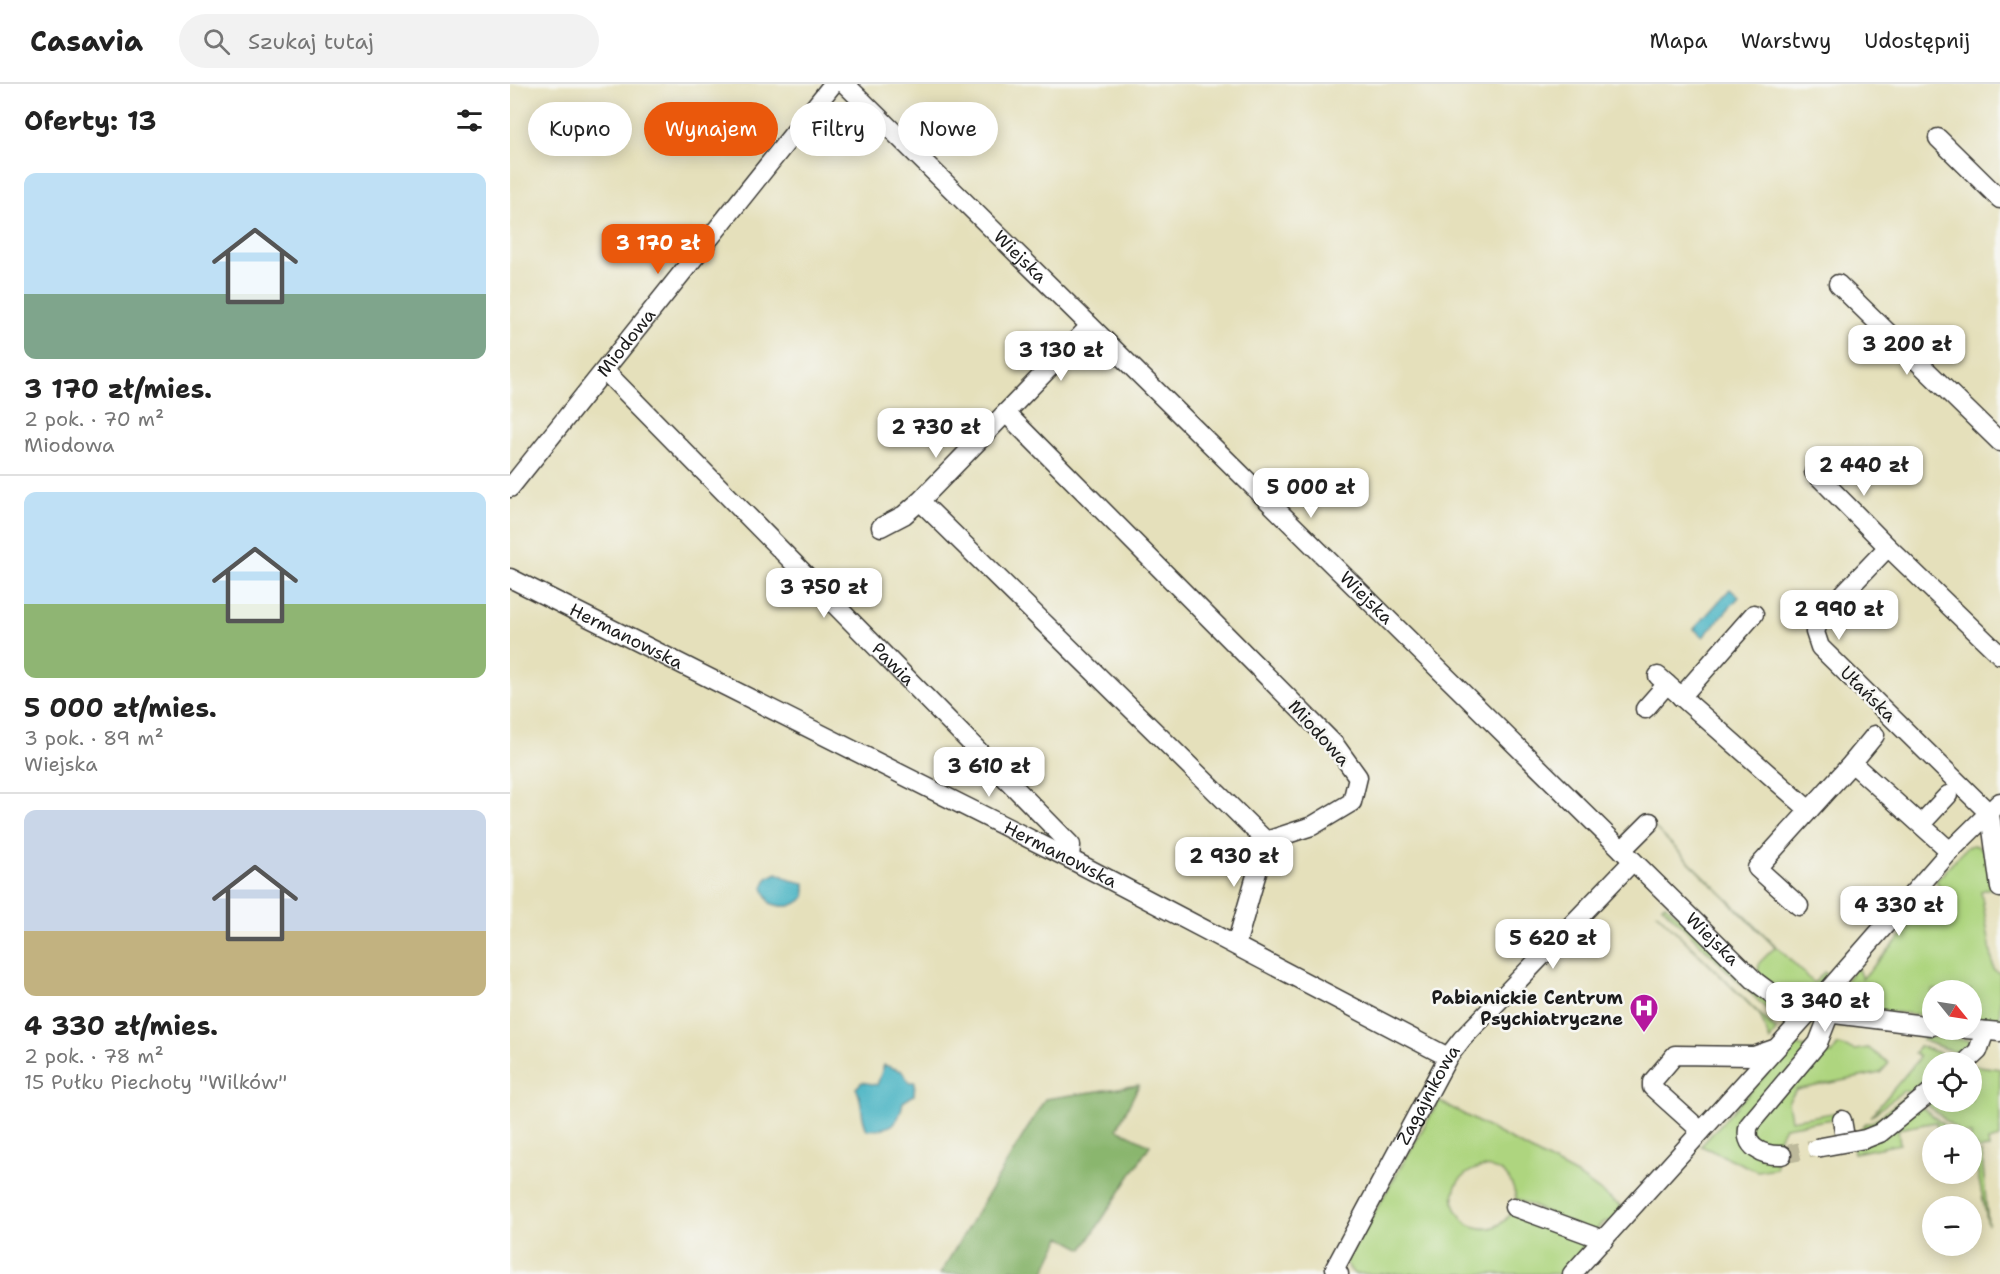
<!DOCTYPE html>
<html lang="pl">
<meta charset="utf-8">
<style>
:root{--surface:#fff;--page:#f2f2f2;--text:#222;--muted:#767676;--line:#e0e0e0;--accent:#ea580c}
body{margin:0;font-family:"Shantell Sans",sans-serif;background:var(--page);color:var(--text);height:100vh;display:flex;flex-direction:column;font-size:22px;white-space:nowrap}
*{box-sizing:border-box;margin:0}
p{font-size:20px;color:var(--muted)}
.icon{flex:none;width:33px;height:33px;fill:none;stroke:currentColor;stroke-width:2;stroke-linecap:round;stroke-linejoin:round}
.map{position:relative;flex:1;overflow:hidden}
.side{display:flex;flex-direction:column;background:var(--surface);width:510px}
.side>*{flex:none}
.hud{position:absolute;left:18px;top:18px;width:570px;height:54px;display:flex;gap:12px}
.needle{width:39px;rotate:120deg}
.fabs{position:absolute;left:1412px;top:896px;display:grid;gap:12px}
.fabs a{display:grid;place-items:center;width:60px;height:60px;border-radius:50%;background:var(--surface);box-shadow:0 3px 15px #0003;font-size:30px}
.price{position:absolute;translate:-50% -51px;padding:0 14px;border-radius:12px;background:#fff;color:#222;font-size:20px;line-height:39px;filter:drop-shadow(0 2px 3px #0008)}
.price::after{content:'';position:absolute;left:50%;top:36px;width:18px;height:14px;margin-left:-9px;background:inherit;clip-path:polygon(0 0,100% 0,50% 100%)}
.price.selected{background:var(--accent);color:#fff}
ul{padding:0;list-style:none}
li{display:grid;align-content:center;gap:12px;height:318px;padding:0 24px}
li+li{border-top:2px solid var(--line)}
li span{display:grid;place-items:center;height:186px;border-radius:12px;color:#555}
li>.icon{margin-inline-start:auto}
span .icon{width:108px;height:108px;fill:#fffc;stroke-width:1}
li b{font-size:26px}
h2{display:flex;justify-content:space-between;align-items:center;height:72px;padding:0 24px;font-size:26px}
.chip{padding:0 21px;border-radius:27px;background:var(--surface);box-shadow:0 3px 15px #0003;font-size:21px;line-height:54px}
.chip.selected{background:var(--accent);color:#fff}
header{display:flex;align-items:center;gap:36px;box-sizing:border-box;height:84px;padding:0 30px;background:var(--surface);border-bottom:2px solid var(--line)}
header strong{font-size:28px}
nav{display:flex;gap:33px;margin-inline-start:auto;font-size:21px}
.search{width:420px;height:54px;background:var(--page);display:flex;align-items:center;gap:15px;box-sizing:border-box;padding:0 21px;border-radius:33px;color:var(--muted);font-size:22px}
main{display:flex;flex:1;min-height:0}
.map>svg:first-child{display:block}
</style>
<header>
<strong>Casavia</strong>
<div class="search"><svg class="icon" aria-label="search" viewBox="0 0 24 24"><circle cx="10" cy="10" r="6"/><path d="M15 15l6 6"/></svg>Szukaj tutaj</div>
<nav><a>Mapa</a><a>Warstwy</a><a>Udostępnij</a></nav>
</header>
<main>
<section class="side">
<h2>Oferty: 13<svg class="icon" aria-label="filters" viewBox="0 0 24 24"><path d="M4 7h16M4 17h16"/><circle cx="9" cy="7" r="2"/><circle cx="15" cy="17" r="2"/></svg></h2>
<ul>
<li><span style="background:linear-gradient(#bfe0f5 65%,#7fa58c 0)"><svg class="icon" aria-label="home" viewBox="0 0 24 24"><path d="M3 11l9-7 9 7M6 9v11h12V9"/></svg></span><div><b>3 170 zł/mies.</b><p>2 pok. · 70 m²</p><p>Miodowa</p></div></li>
<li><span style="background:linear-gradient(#bfe0f5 60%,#8fb573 0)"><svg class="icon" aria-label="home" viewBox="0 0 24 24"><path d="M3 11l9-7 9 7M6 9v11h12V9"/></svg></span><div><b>5 000 zł/mies.</b><p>3 pok. · 89 m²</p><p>Wiejska</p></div></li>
<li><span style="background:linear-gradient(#c9d6e8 65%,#c2b280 0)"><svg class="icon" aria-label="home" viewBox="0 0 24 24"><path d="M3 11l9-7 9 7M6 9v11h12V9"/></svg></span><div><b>4 330 zł/mies.</b><p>2 pok. · 78 m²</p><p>15 Pułku Piechoty &quot;Wilków&quot;</p></div></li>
</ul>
</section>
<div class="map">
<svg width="1490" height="1190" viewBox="0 0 1490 1190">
<rect width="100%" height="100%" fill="#f6f6f2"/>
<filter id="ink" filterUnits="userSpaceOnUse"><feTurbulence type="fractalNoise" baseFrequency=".0167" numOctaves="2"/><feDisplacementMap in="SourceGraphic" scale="12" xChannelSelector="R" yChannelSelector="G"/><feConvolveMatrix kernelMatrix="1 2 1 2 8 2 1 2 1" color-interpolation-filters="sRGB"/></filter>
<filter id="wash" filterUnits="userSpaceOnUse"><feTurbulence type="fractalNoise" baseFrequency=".008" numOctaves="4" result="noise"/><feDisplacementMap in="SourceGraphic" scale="24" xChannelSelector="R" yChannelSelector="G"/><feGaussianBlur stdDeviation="1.35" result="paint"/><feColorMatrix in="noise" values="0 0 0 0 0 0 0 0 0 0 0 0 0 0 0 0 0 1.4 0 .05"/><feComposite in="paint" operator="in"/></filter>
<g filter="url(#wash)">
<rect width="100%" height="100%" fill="#e5e0bb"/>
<g fill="#aed57f" stroke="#65784e" stroke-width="1.5">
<path d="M 1145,744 L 1304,899 L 1314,888 L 1322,894 C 1315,900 1309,909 1301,914 C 1284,924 1260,899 1248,889 L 1249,879 L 1265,863 Z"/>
<path d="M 1463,761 C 1483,763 1480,788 1481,804 L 1471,807 L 1484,886 L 1490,889 L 1490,939 L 1461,937 L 1461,906 L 1422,906 L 1422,932 L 1326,922 L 1324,911 L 1347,883 L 1352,895 L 1432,807 L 1426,797 L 1457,763 Z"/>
<polygon points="1155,820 1269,926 1274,938 1268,936 1152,822"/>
<polygon points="1146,828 1266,946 1260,957 1250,931"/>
<polygon points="1414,953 1458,956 1461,961 1456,972 1412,956"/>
<polygon points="1279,959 1322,970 1328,961 1345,966 1358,964 1379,979 1370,989 1286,1006 1278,1018 1281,1036 1335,1027 1328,1034 1275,1043 1265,1062 1266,1084 1247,1087 1191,1062 1274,970 1271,967"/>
<polygon points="1409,962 1451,976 1422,978 1422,1000 1406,1009 1393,1007 1360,1033 1407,977 1409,973 1404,969"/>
<polygon points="1461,981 1490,985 1490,1054 1478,1057 1479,1064 1469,1065 1461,1058 1461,1050 1452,1050 1414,1018 1461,1017"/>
<polygon points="1397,1011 1445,1050 1428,1050 1426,1038 1388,1045 1390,1060 1344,1069 1342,1054 1356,1039 1361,1039"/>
<path d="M 929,1017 L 1070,1093 L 1113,1124 L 1102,1137 L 1093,1138 L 1084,1149 L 1006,1115 C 996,1051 910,1097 958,1140 C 977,1149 992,1144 1003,1126 L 1085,1157 L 1054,1190 L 844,1190 L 835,1179 Z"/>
<polygon points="1472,1069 1478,1141 1464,1071"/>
</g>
<polygon fill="#8ab66e" stroke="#536945" stroke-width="1.5" points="629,1001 607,1045 640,1061 573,1165 551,1153 533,1190 501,1185 497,1190 430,1190 535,1015"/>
<g fill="#45b2c2" stroke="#30676f" stroke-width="1.5">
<polygon points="1220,505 1229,513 1193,553 1184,545"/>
<path d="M 267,789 L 280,796 L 295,799 L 295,813 C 284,823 275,825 260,819 L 253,804 L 257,794 Z"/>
<path d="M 374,981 L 392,987 L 399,998 L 405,998 L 404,1011 L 393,1018 C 389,1042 381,1045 357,1046 C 349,1029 354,1019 346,1004 L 352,998 L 367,1001 Z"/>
</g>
</g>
<g filter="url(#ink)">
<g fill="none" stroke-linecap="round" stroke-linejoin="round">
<polyline stroke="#bdb99b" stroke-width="18" stroke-dasharray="18 9" stroke-linecap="butt" points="1272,1071 1306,1064"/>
<g stroke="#3a3934" stroke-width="21">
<g id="minor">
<path id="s1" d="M 335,0 L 1246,898 L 1266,913 L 1300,927 L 1422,942"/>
<polyline points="1428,54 1490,115"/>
<polyline points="1328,200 1490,358"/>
<path id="s2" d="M 95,287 L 561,761 L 560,775"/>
<polyline points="1304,388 1378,463"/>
<path id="s3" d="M 0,404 L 323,0"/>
<polyline points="410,417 756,757 802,742 842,718 848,693 825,661 496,329"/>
<polyline points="371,443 394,431 410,417 580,242"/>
<path id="s4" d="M 0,494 L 560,775 L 938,973"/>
<polyline points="1148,592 1299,726"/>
<polyline points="1171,613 1244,530"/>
<polyline points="1135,625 1157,600"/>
<polyline points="1342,679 1365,651"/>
<polyline points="1480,730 1310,563 1305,548 1310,534 1378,463 1490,571"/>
<polyline points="1480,730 1490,804"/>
<polyline points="1411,740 1438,711"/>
<polyline points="1112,766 1140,738"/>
<polyline points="1289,822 1247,784 1342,679 1440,767"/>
<polyline points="726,861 756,757"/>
<polyline points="1456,945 1490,948"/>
<polyline points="1456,978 1468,967 1475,947"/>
<polyline points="1332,1036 1335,1053"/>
<polyline points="1191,1047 1142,1003 1142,998 1165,971 1244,972 1264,965"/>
<polyline points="1370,1049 1422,1007"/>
<path d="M 1272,1071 C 1253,1072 1232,1063 1239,1041 L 1308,959 L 1319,931"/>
<polyline points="1004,1123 1094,1156"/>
<path id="s5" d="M 829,1190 L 825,1184 L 938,973 L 952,955 L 1123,777"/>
<polyline points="1062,1190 1300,927 1440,767 1490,718"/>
</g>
</g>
<use href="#minor" stroke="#fff" stroke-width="18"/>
<g stroke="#3a3934" stroke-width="21" stroke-linecap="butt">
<polyline id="minor-bridge" points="1306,1064 1355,1055 1370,1049"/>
</g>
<use href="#minor-bridge" stroke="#fff" stroke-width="18"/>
</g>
</g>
<defs>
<g id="hospital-pin" transform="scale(1.5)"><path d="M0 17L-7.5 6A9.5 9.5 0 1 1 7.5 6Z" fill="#b5179e" stroke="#f6f6f2"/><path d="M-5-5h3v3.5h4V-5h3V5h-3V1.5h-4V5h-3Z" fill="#fff"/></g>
</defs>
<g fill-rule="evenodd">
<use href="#hospital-pin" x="1134" y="924"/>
</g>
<g text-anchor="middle" stroke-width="5" stroke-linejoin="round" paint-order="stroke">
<g font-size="18" fill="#1c1c1c" stroke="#f6f6f2">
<text dy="6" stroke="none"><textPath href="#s1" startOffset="246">Wiejska</textPath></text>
<text dy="6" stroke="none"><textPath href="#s3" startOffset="186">Miodowa</textPath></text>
<text dy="6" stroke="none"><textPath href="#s1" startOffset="732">Wiejska</textPath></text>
<text dy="6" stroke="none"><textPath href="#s4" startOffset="130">Hermanowska</textPath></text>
<text dy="6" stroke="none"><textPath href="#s2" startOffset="411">Pawia</textPath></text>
<text transform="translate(1358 610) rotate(45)" y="6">Ułańska</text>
<text transform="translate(809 649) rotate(48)" y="6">Miodowa</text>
<text dy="6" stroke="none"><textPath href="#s4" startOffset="616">Hermanowska</textPath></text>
<text dy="6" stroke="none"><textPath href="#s1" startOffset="1218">Wiejska</textPath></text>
<text dy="6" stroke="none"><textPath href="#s5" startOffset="204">Zagajnikowa</textPath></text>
</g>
<g font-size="18" font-weight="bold" fill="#1c1c1c" stroke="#f6f6f2" text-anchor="end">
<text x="1113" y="920">Pabianickie Centrum<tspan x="1113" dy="21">Psychiatryczne</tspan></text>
</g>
</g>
</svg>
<div class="fabs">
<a><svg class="needle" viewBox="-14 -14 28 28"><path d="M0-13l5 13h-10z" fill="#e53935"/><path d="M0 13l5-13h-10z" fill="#767676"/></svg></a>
<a><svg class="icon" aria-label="locate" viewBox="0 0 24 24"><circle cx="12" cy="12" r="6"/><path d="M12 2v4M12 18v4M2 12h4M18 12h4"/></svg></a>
<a>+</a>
<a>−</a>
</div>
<b class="price selected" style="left:148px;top:191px">3 170 zł</b>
<b class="price" style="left:1397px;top:292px">3 200 zł</b>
<b class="price" style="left:551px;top:298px">3 130 zł</b>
<b class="price" style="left:426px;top:375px">2 730 zł</b>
<b class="price" style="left:1354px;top:413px">2 440 zł</b>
<b class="price" style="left:801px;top:435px">5 000 zł</b>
<b class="price" style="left:314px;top:535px">3 750 zł</b>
<b class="price" style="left:1329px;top:557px">2 990 zł</b>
<b class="price" style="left:479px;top:714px">3 610 zł</b>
<b class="price" style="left:724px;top:804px">2 930 zł</b>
<b class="price" style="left:1389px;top:853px">4 330 zł</b>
<b class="price" style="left:1043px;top:886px">5 620 zł</b>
<b class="price" style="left:1315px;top:949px">3 340 zł</b>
<div class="hud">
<a class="chip">Kupno</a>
<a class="chip selected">Wynajem</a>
<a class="chip">Filtry</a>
<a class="chip">Nowe</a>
</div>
</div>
</main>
